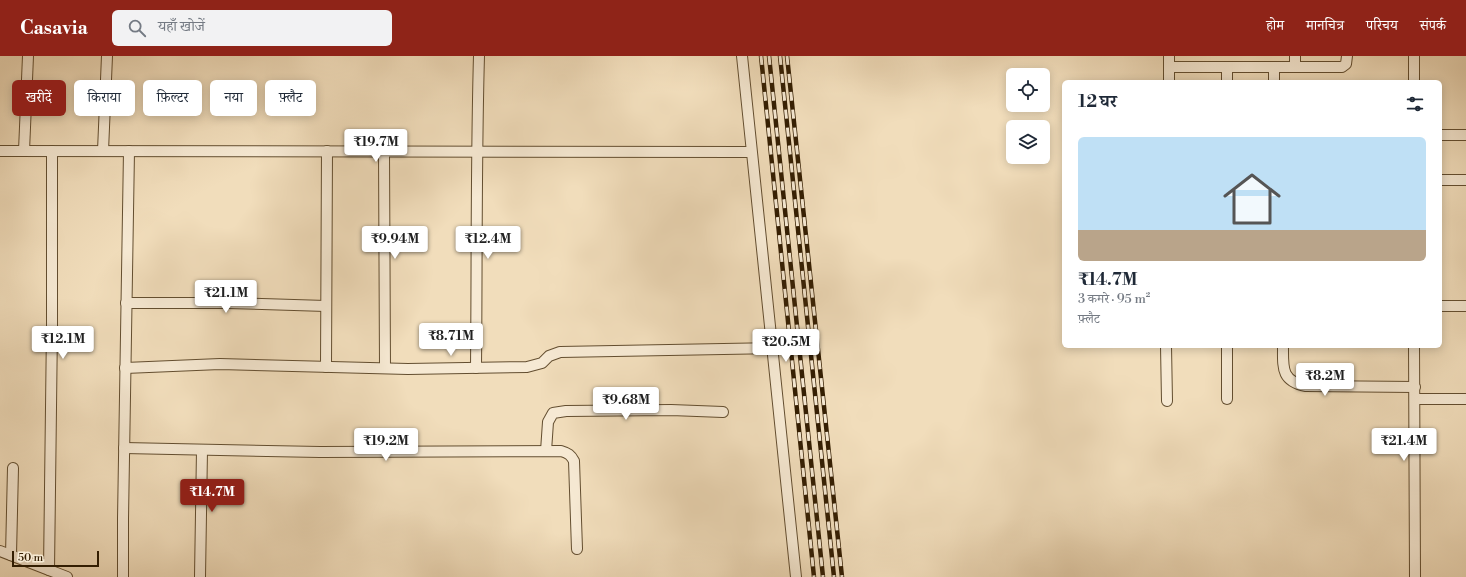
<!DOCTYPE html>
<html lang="hi">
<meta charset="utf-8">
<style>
:root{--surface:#fff;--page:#f2f2f3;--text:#1f2937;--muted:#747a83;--accent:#8f2418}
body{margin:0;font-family:"Libre Bodoni","Noto Serif Devanagari",serif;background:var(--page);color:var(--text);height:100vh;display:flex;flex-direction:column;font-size:15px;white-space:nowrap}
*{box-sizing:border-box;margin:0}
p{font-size:13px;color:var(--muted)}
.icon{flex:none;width:22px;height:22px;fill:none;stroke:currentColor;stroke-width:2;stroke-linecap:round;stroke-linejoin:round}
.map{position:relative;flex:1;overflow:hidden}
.sheet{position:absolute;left:1062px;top:24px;width:380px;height:268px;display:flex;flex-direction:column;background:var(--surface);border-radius:6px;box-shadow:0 2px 10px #0003}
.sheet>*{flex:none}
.banner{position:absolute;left:12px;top:24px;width:380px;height:36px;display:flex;gap:8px}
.buttons{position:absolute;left:1006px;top:12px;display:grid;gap:8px}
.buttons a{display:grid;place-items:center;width:44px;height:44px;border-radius:6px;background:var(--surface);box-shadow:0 2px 10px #0003;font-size:20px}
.scale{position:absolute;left:12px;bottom:10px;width:87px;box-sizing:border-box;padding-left:4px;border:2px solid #341e02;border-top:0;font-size:11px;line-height:14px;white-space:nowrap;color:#341e02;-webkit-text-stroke:3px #f6e9d3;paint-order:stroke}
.price{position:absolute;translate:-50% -34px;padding:0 9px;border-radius:4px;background:#fff;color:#222;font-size:13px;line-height:26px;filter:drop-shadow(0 1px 2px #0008)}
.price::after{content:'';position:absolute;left:50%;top:24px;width:12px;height:9px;margin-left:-6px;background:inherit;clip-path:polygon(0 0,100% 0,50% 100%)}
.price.on{background:var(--accent);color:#fff}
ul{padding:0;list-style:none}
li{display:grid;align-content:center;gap:8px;height:212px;padding:0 16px}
li span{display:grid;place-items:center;height:124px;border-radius:6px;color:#555}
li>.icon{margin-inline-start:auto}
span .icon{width:72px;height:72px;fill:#fffc;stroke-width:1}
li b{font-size:17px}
h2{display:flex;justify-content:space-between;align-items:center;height:48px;padding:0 16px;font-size:17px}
.tag{padding:0 14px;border-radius:6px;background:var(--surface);box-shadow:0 2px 10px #0003;font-size:14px;line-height:36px}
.tag.on{background:var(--accent);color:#fff}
header{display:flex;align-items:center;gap:24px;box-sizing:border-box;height:56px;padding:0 20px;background:var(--accent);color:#fff}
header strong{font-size:19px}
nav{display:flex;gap:22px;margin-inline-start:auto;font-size:14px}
.search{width:280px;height:36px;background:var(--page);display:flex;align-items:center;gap:10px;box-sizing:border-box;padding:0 14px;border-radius:6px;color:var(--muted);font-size:15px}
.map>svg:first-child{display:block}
</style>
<header>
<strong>Casavia</strong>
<div class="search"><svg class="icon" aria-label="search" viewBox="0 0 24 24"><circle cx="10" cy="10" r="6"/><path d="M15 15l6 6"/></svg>यहाँ खोजें</div>
<nav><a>होम</a><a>मानचित्र</a><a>परिचय</a><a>संपर्क</a></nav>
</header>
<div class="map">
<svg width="1466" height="521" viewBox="0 0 1466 521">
<rect width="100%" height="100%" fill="#f1ddbb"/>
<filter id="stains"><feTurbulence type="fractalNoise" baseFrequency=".005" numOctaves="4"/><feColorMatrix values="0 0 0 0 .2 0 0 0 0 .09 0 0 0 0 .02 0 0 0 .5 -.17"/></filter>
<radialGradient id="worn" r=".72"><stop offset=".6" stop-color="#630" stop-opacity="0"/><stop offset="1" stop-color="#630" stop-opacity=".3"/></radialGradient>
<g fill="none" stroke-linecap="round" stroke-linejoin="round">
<g stroke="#634e30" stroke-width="12">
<g id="minor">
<polyline points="742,0 796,521"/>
<polyline points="1169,11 1342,11 1346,8 1347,0"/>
<polyline points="1274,11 1274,26"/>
<polyline points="1295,11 1295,0"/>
<polyline points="1169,26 1169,0"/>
<polyline points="1227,26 1227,11"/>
<polyline points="1414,26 1414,0"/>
<polyline points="1440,79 1466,79"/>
<polyline points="0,95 751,96"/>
<polyline points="24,95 28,0"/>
<polyline points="103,95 107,0"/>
<polyline points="384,96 385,312"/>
<polyline points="1440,124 1466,124"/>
<polyline points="126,247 228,247 326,250"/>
<polyline points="1440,250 1466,250"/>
<polyline points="1166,290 1167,345"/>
<polyline points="1227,290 1227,343"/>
<path d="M 1283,290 C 1283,312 1281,325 1306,330 L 1415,331"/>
<polyline points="1414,290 1415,521"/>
<polyline points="326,311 327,95"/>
<polyline points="125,312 220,308 408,313 527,311 542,307 549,300 560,296 773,292"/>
<path d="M 476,312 C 477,208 476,104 479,0"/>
<polyline points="1415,343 1466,343"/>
<path d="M 124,392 L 320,396 L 561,395 C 568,397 571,399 574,405 L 577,493"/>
<polyline points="546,395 548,366 553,357 566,355 671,354 723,356"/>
<polyline points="0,495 67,521"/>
<polyline points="11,499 13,412"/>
<polyline points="49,514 52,270 52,95"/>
<polyline points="123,521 123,463 129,95"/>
<polyline points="200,521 202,394"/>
</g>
</g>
<use href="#minor" stroke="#f6e9d3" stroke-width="10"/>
<g stroke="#341e02" stroke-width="4.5">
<g id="rail">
<polyline points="761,0 814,521"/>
<polyline points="769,0 823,521"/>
<polyline points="780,0 834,521"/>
<polyline points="787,0 842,521"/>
</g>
</g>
<use href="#rail" stroke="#f6e9d3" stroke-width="3" stroke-dasharray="9" stroke-linecap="butt"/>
</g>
<rect width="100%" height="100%" filter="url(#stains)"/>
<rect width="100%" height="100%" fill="url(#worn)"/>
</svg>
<div class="buttons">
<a><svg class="icon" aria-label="locate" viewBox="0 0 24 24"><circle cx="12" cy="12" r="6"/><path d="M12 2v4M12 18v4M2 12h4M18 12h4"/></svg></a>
<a><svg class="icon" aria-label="layers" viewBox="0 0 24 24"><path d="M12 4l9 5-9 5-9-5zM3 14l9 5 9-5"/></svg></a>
</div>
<div class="scale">50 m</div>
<b class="price" style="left:376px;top:107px">₹19.7M</b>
<b class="price" style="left:395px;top:204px">₹9.94M</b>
<b class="price" style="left:488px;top:204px">₹12.4M</b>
<b class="price" style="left:226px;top:258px">₹21.1M</b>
<b class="price" style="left:451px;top:301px">₹8.71M</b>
<b class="price" style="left:63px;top:304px">₹12.1M</b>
<b class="price" style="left:786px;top:307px">₹20.5M</b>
<b class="price" style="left:1325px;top:341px">₹8.2M</b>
<b class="price" style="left:626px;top:365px">₹9.68M</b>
<b class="price" style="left:386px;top:406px">₹19.2M</b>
<b class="price" style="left:1404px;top:406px">₹21.4M</b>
<b class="price on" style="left:212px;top:457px">₹14.7M</b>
<div class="banner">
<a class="tag on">खरीदें</a>
<a class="tag">किराया</a>
<a class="tag">फ़िल्टर</a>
<a class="tag">नया</a>
<a class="tag">फ़्लैट</a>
</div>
<section class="sheet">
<h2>12 घर<svg class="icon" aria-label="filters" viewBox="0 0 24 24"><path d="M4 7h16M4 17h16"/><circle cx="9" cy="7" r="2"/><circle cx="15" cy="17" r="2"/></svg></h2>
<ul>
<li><span style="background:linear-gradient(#bfe0f5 75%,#b9a48a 0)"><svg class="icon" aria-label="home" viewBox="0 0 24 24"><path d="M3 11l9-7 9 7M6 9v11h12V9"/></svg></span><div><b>₹14.7M</b><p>3 कमरे · 95 m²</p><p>फ़्लैट</p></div></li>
</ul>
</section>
</div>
